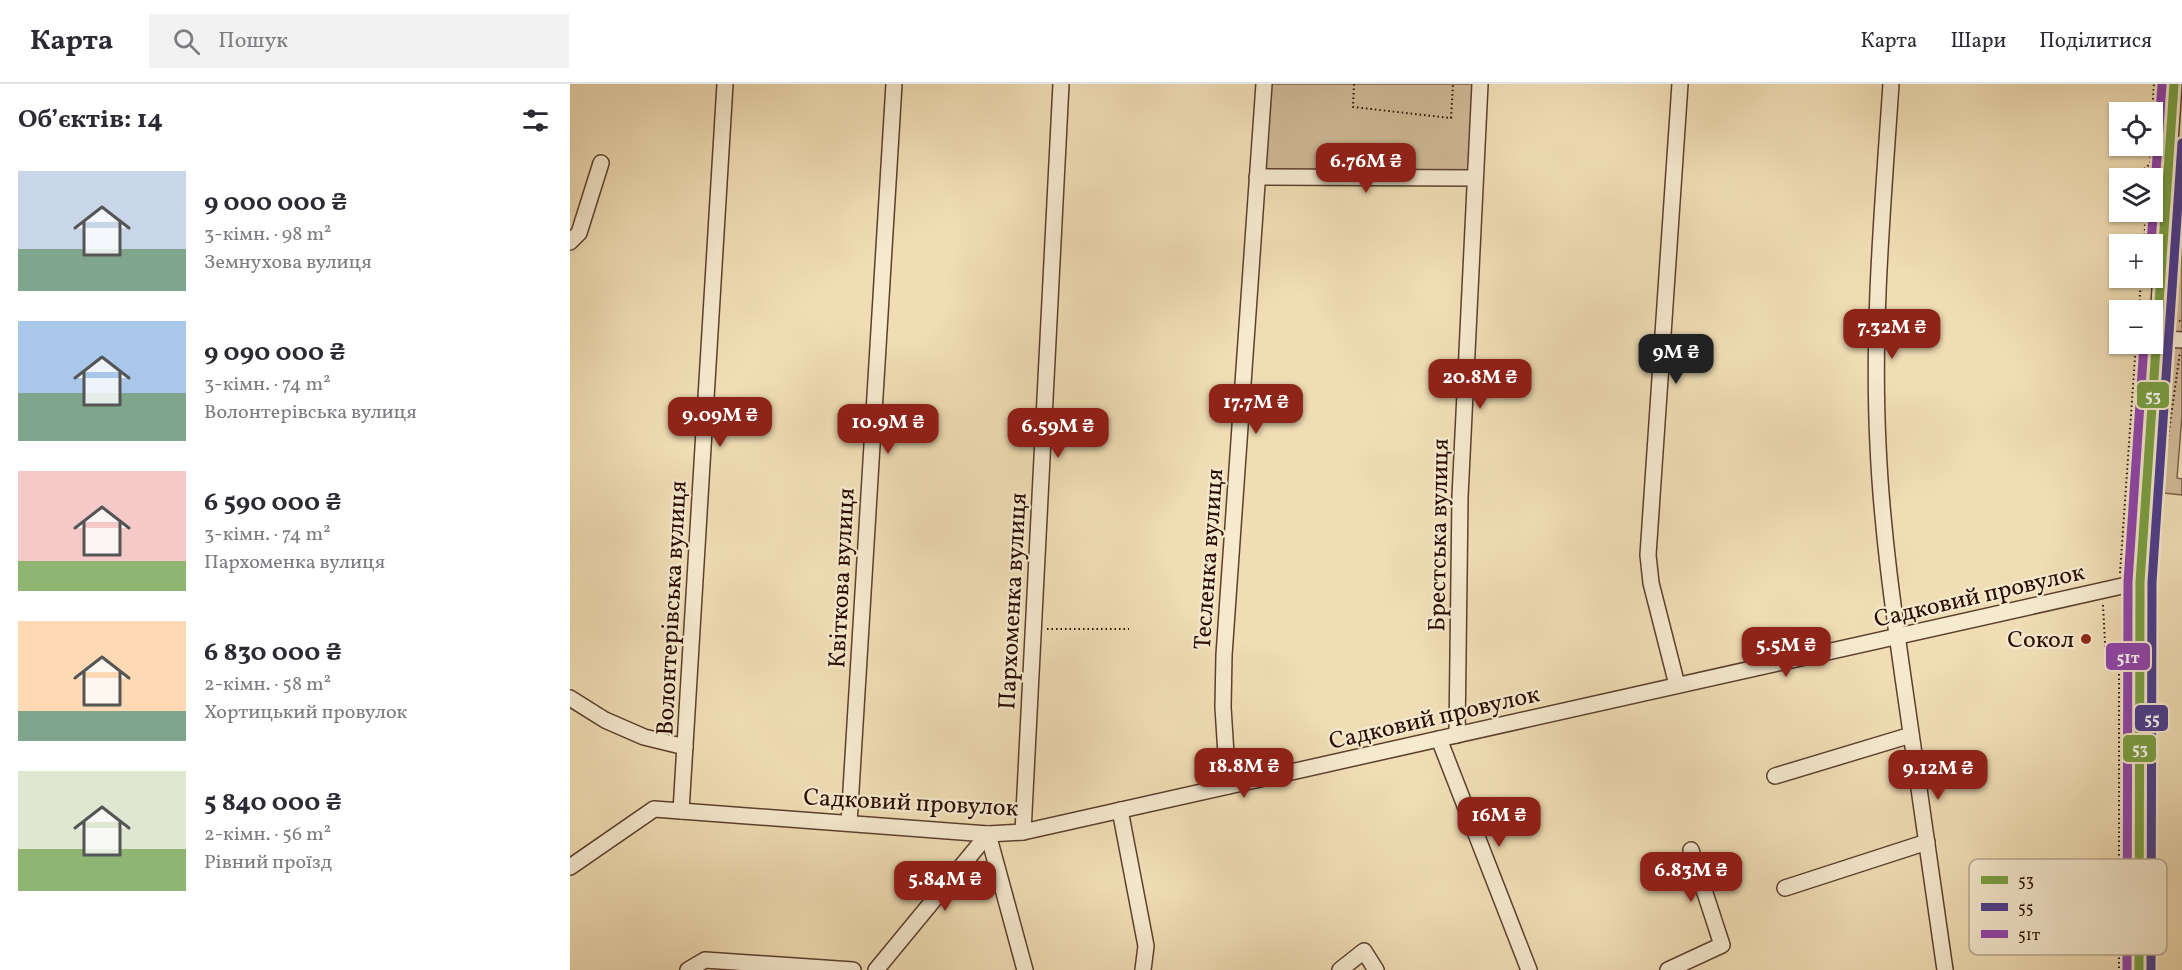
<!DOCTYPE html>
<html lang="uk">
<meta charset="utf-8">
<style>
:root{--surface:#fff;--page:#f2f2f3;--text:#2b2b33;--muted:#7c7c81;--line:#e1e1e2;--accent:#8f2418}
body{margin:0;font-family:Vollkorn,serif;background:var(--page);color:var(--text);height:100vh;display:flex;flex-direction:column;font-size:22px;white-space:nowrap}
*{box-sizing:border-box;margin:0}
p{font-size:20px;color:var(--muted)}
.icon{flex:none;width:33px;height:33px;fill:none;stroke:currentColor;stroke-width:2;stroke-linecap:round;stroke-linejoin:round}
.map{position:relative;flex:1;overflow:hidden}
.panel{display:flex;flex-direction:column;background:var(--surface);width:570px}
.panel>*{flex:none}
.tools{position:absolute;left:1539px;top:18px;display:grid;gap:12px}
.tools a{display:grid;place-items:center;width:54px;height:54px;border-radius:0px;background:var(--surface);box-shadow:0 2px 4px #0004;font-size:30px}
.price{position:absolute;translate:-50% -51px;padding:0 14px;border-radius:12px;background:var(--accent);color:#fff;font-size:20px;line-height:39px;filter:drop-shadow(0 2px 3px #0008)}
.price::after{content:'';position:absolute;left:50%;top:36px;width:18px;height:14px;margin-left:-9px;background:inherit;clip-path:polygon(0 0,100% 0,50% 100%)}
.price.current{background:#222;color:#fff}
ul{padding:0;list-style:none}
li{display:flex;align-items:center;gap:18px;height:150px;padding:0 18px}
li span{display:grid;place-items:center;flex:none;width:168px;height:120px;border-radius:0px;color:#555}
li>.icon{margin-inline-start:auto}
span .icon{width:72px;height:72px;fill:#fffc;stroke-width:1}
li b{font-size:26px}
h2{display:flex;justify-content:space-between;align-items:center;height:72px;padding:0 18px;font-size:26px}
header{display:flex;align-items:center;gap:36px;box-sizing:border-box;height:84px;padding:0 30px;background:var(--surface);border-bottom:2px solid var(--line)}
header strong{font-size:28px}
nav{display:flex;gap:33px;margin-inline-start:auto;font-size:21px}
.search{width:420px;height:54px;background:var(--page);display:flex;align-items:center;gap:15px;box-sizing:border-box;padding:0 21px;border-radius:0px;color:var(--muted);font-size:22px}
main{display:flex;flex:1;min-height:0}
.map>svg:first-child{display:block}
</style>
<header>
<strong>Карта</strong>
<div class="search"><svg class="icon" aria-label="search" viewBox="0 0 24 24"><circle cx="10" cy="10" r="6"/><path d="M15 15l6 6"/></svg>Пошук</div>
<nav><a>Карта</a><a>Шари</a><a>Поділитися</a></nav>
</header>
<main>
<section class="panel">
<h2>Об’єктів: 14<svg class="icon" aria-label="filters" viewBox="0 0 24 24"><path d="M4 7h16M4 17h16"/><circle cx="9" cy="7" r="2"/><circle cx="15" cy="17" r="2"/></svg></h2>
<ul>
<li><span style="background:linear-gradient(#c9d6e8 65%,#7fa58c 0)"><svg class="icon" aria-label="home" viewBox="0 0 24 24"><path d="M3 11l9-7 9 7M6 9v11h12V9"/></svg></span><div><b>9 000 000 ₴</b><p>3-кімн. · 98 m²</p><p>Земнухова вулиця</p></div></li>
<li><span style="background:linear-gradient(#a9c7e8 60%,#7fa58c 0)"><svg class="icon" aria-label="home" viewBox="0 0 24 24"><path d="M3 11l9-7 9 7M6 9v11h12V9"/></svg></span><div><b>9 090 000 ₴</b><p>3-кімн. · 74 m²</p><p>Волонтерівська вулиця</p></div></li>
<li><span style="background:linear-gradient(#f6c9c9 75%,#8fb573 0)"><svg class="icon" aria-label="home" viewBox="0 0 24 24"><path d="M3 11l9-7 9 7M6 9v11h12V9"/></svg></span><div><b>6 590 000 ₴</b><p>3-кімн. · 74 m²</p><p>Пархоменка вулиця</p></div></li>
<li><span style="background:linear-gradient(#ffd9b3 75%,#7fa58c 0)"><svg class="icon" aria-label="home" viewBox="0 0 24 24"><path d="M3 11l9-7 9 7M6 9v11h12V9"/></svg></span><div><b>6 830 000 ₴</b><p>2-кімн. · 58 m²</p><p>Хортицький провулок</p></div></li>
<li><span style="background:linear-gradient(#dfe7d0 65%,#8fb573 0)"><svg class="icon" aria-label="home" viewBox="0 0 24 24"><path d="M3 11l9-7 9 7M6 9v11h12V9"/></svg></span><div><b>5 840 000 ₴</b><p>2-кімн. · 56 m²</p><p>Рівний проїзд</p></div></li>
</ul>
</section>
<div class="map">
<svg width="1612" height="886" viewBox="0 0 1612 886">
<rect width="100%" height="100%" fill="#f0ddb4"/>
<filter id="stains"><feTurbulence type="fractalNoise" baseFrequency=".00333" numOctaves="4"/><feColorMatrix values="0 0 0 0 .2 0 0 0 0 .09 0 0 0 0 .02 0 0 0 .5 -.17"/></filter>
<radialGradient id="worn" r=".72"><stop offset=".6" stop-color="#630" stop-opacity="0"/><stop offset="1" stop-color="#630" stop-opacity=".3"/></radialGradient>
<g fill="#cfb996" stroke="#7d624c" stroke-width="1.5">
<polygon points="697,0 907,0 902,91 690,90"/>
<polygon points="1595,138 1612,139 1612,331 1607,394 1612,395 1612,411 1575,407"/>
</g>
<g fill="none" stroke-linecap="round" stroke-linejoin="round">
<g stroke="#5c402e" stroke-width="18">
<g id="minor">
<path d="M 1321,0 C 1313,120 1302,240 1308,361 C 1312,453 1326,544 1339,635 C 1351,719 1363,802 1375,886"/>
<polyline points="687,93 905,94"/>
<polyline points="0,158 9,149 31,79"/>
<polyline points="1586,254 1612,256"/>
<polyline points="1107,601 1081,499 1078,471 1110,0"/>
<polyline points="0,614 35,636 74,653 115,663"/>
<polyline points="887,651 890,413 910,0"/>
<polyline points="869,655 959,886"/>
<polyline points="1205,692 1341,651"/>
<polyline points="658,702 653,623 654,571 694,0"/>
<polyline points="550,726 576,862 573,886"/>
<polyline points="111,727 155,0"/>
<polyline points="279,739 324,0"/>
<polyline points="453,748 491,0"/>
<polyline points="418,750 455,886"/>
<polyline points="0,783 84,725 418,750 453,748 1570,498"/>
<polyline points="1215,804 1357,758"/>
<polyline points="118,886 135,876 283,886"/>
<polyline points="306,886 418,750"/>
<polyline points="770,886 794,867 806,886"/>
<polyline points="1098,886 1152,861 1121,766"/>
<polyline points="1569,886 1570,498 1604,0"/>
</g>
</g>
<g stroke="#2b0c01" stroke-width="2" stroke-dasharray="1.5 3" stroke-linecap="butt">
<polyline points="784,0 783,23 881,34 883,0"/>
<polyline points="1582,29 1584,0"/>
<polyline points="1573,94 1574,85 1580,80 1581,62"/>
<polyline points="1574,160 1576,128"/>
<polyline points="1569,226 1571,194"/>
<polyline points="1600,236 1612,237"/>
<polyline points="1592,397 1610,268"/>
<polyline points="1550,489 1566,260"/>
<polyline points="1533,521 1536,577 1549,578 1549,886"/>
<polyline points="477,545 559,545"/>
</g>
<use href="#minor" stroke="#f5e9ce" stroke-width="15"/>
<g stroke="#f5e9ce" stroke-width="14">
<polyline id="bus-1" points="1569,886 1570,498 1604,0"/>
</g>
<g stroke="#f5e9ce" stroke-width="14">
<polyline id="bus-2" points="1581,886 1582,498 1612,59"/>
</g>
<g stroke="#f5e9ce" stroke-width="14">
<g id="bus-3">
<polyline points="1581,160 1592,0"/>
<polyline points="1557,886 1558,498 1574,260"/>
</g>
</g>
<use href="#bus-1" stroke="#79a042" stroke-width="9"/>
<use href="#bus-2" stroke="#4a3d8e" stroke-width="9"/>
<use href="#bus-3" stroke="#8e44ad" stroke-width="9"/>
</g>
<circle fill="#8f2418" stroke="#f5e9ce" stroke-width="2" cx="1516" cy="555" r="6"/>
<g text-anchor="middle" stroke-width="4.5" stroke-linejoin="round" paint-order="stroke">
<g font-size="24" fill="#2b0c01" stroke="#f5e9ce">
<text transform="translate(868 451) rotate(-89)" y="8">Брестська вулиця</text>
<text transform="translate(638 475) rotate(-86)" y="8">Тесленка вулиця</text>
<text transform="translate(271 494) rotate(-87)" y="8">Квіткова вулиця</text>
<text transform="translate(1409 511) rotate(-13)" y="8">Садковий провулок</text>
<text transform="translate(442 517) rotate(-87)" y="8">Пархоменка вулиця</text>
<text transform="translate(101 524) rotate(-87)" y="8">Волонтерівська вулиця</text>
<text transform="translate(864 633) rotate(-13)" y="8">Садковий провулок</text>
<text transform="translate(341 718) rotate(3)" y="8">Садковий провулок</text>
</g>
<g font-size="24" fill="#2b0c01" stroke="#f5e9ce" text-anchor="end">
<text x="1504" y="563">Сокол</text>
</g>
</g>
<rect x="1399" y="775" width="198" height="96" rx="9" fill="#f5e9ce" stroke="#b8a790" stroke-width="1.5"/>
<rect x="1411" y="792" width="27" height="8" fill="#79a042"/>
<rect x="1411" y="819" width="27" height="8" fill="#4a3d8e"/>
<rect x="1411" y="846" width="27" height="8" fill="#8e44ad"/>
<g font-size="16" fill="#2b0c01">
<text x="1448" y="802">53</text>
<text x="1448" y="829">55</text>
<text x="1448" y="856">51т</text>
</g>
<g stroke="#f5e9ce" stroke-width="2">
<rect x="1566" y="297" width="34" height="28" rx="6" fill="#79a042"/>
<rect x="1535" y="558" width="46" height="29" rx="6" fill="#8e44ad"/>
<rect x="1564" y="620" width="35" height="28" rx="6" fill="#4a3d8e"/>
<rect x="1552" y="650" width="35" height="29" rx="6" fill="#79a042"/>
</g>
<g font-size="16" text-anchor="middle" font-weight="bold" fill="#fff">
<text x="1583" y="317">53</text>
<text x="1558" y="579">51т</text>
<text x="1582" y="640">55</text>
<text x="1570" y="670">53</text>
</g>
<rect width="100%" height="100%" filter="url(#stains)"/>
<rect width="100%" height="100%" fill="url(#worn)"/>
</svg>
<div class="tools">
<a><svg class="icon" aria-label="locate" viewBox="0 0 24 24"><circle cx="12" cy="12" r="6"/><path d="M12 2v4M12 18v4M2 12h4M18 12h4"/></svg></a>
<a><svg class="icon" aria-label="layers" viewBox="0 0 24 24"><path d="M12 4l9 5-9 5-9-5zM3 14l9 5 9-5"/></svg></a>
<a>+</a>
<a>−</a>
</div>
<b class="price" style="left:796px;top:110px">6.76M ₴</b>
<b class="price" style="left:1322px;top:276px">7.32M ₴</b>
<b class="price current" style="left:1106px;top:301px">9M ₴</b>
<b class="price" style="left:910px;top:326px">20.8M ₴</b>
<b class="price" style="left:686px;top:351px">17.7M ₴</b>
<b class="price" style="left:150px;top:364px">9.09M ₴</b>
<b class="price" style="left:318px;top:371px">10.9M ₴</b>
<b class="price" style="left:488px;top:375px">6.59M ₴</b>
<b class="price" style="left:1216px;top:594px">5.5M ₴</b>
<b class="price" style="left:674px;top:715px">18.8M ₴</b>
<b class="price" style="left:1368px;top:717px">9.12M ₴</b>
<b class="price" style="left:929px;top:764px">16M ₴</b>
<b class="price" style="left:1121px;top:819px">6.83M ₴</b>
<b class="price" style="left:375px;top:828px">5.84M ₴</b>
</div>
</main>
